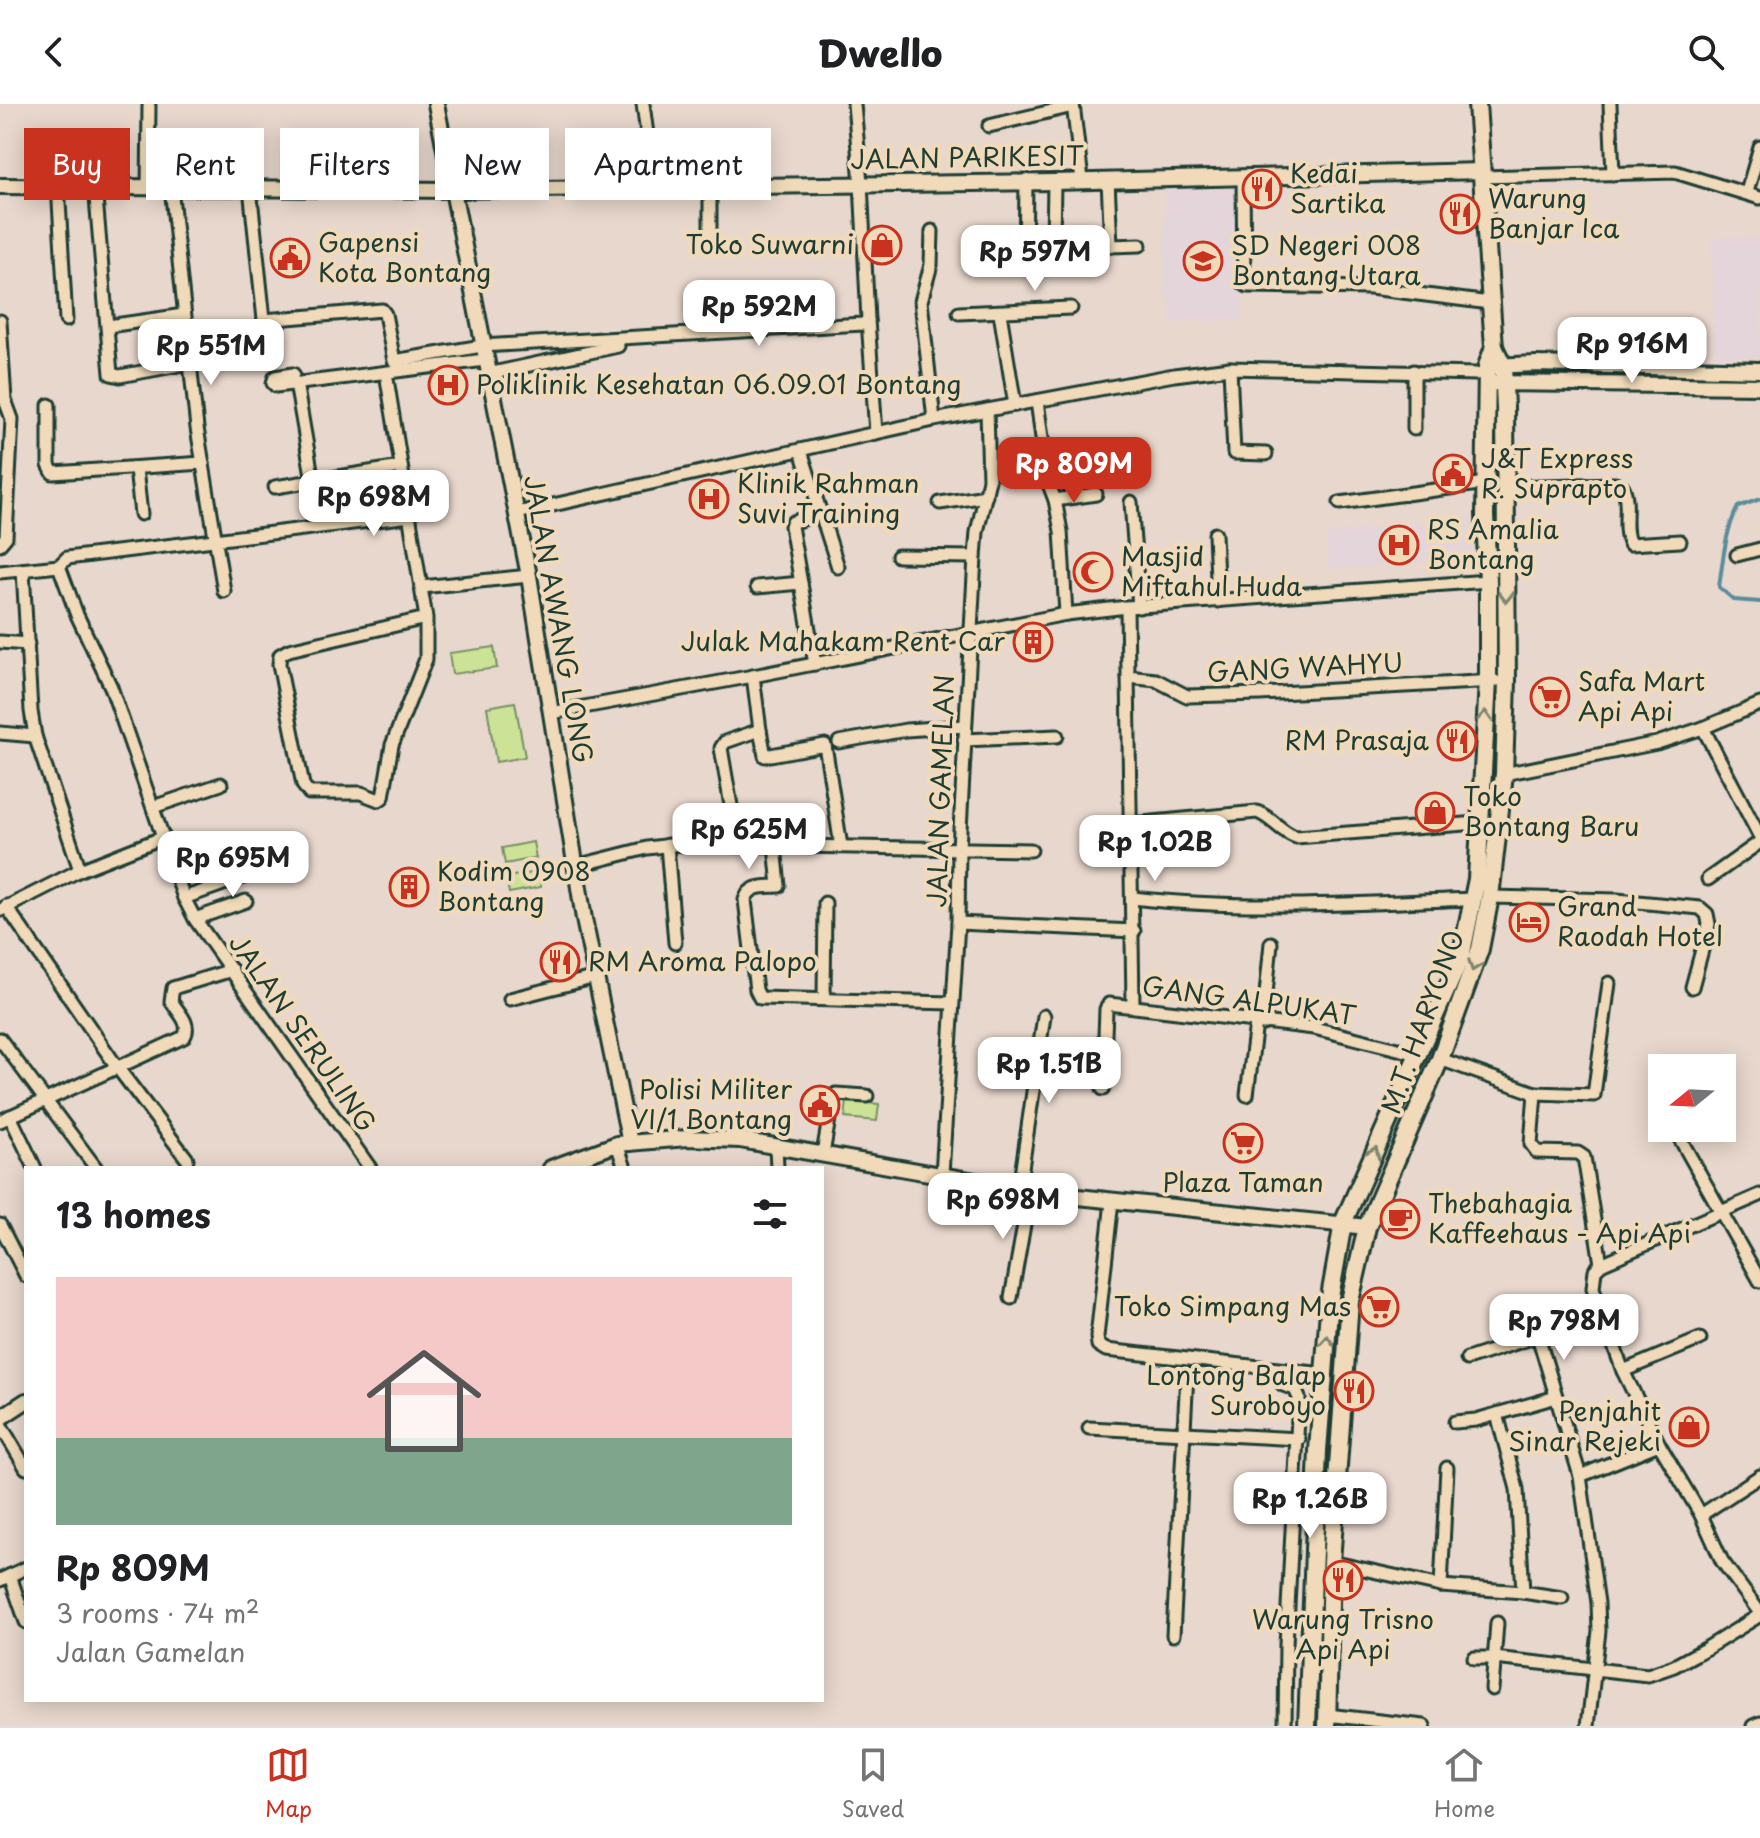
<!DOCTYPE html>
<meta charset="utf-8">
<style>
:root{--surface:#fff;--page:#f6f6f6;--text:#202124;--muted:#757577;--line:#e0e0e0;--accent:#c8321e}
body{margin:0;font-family:"Playpen Sans",sans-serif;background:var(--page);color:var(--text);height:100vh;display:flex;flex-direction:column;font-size:30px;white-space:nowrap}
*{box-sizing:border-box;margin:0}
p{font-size:26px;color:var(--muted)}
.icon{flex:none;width:44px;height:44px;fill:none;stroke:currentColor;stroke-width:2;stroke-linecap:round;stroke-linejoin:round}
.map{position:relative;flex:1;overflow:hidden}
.drawer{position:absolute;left:24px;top:1062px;width:800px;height:536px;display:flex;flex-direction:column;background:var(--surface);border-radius:0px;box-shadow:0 4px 20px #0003}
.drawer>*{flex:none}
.hud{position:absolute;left:24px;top:24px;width:800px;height:72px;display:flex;gap:16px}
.needle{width:52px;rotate:252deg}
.fabs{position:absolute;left:1648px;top:950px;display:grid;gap:16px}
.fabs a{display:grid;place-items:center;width:88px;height:88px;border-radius:0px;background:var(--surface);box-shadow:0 4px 20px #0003;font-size:40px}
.price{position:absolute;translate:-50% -68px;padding:0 18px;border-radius:16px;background:#fff;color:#222;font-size:26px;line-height:52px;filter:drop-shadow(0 2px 4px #0008)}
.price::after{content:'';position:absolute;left:50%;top:48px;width:24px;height:18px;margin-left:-12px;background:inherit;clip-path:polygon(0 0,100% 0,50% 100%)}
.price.active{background:var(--accent);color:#fff}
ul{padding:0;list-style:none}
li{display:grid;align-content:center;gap:16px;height:424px;padding:0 32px}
li span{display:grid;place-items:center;height:248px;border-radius:0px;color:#555}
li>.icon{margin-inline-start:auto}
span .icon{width:144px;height:144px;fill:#fffc;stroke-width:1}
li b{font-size:34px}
h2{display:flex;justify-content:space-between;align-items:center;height:96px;padding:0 32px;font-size:34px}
.tag{padding:0 28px;border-radius:0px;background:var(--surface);box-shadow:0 4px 20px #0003;font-size:28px;line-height:72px}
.tag.active{background:var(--accent);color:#fff}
header{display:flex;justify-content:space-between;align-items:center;height:104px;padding:0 32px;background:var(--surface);font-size:36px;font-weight:800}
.tab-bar{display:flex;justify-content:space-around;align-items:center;height:112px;border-top:2px solid var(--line);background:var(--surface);font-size:22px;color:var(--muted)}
.tab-bar a{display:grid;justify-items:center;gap:4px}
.tab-bar .active{color:var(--accent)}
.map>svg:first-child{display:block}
</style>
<header><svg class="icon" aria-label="back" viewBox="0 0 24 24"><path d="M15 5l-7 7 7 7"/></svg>Dwello<svg class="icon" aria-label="search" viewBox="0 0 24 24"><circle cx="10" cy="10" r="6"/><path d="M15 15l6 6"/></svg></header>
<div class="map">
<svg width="1760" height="1622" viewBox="0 0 1760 1622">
<rect width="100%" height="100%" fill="#e8d7cc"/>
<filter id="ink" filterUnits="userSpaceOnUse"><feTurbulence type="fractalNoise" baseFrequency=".0125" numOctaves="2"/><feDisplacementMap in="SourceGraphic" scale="16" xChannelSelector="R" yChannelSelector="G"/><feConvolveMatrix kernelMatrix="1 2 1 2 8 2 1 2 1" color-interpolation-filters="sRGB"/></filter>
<g filter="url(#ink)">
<g fill="#e3d5d9">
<polygon points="1243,77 1240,121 1242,216 1169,218 1169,194 1165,194 1165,79"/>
<polygon points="1711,133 1760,134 1760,253 1714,253"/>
<polygon points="1470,414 1472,454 1329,465 1326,429"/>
</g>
<g fill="#cce297" stroke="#769066" stroke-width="2">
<polygon points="494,543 497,564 452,570 449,549"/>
<polygon points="515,598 525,653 496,658 487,603"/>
<polygon points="533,738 536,754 505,760 502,744"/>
<polygon points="539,768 541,783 509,789 506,773"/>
<polygon points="847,997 879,1000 877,1017 845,1014"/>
</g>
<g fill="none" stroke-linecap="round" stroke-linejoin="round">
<path stroke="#588d9b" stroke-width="4" d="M 1760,395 L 1738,403 C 1725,428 1723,455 1719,483 L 1734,496 L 1760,498"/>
<g stroke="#1f3d34" stroke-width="17">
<g id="minor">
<polyline points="643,0 654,83"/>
<polyline points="1073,0 1082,76"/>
<polyline points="1610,0 1613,70"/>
<polyline points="989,22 1073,2"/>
<polyline points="1243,72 1244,180 1247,182 1370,184 1490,199"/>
<polyline points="1481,73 1675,68 1760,94"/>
<polyline points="1108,76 1111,142 1140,141"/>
<polyline points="58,81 66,216"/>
<polyline points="95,82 111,270 120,272 190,259"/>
<polyline points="710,82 710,129"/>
<polyline points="148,83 149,2"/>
<polyline points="171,83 197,324 224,487"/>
<polyline points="250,84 267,244"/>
<polyline points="1747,88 1760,43"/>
<polyline points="932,127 931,161 921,197 934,316"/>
<polyline points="1053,138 1054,78"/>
<polyline points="1077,143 1111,142"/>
<polyline points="1025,164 1026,76"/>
<polyline points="959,209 1071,204"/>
<polyline points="1000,209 1015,301"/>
<polyline points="264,216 382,206 385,210 394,257 482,242 863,220 868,216 861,79 854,0"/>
<polyline points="868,216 876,329"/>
<polyline points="0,217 5,296 12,315 6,433 0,440"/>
<polyline points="108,222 184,211"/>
<polyline points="1230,264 1234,349 1266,350"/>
<polyline points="1414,267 1414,325"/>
<polyline points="386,269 426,514 426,555 392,641 383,693 379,696 361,689 309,689 303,681 279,560 280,551 289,546 426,514"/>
<polyline points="293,270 275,273 273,279 276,282 485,256"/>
<polyline points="488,270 618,242"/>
<polyline points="296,279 313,377"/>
<polyline points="1037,297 1048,378 1055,396 1061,427 1066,510"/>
<polyline points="49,301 49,361 53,369 203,359"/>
<polyline points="801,347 838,463"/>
<polyline points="136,365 141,410"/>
<polyline points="275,383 401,363"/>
<path d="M 1506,383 L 1615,380 L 1623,383 C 1631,400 1621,423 1630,440 L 1680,437"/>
<polyline points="1055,396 1096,390"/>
<polyline points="1131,398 1139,503"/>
<polyline points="940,399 986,392"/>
<polyline points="1340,399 1486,379"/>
<polyline points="517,409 934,316 1174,271 1230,264 1476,270"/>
<polyline points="1215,430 1218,497"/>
<polyline points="1737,451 1760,445"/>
<polyline points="898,452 975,453"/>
<polyline points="59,462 77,511 111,583 184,794 195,815 370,1064"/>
<polyline points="0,468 59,462 67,454 410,412"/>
<polyline points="422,483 529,472"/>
<polyline points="757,483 801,479"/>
<polyline points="1127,503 1133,901"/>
<polyline points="0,538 28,540"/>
<polyline points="815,560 791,422 793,418 820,410"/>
<polyline points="1128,573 1156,576 1187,592 1260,590 1495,577"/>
<polyline points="551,609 753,572 1066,510 1127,503 1488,477"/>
<polyline points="1703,624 1760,733"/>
<polyline points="760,626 765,652 825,641 841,742"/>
<polyline points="0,629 35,632 31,607 23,466"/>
<polyline points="964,636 1057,632"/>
<polyline points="839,638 906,626 965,622"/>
<polyline points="1504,670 1657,639 1703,624 1760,600"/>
<polyline points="153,703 221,680"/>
<path d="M 1132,720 L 1257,708 C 1272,713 1280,728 1296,733 L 1478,719"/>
<polyline points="667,741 675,839"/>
<polyline points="738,742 721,644 725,638 760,626 753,572"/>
<path d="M 775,742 L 779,782 C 765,783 750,780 745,796 L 756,886 L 760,894 L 952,899"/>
<polyline points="576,762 647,744 681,740 1031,746"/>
<polyline points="80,766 164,733"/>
<polyline points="1708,775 1760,738"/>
<polyline points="1490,793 1617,796 1700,804 1707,810 1709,820 1692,883"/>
<polyline points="184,794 271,763"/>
<path d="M 1133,794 C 1246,807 1359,799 1473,795"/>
<polyline points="6,802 117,963 187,1055"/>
<polyline points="1,806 80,766 35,632"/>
<polyline points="195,815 246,797"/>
<polyline points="958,819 1134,827"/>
<polyline points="510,895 596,873"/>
<polyline points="824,895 825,799"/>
<polyline points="1263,920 1271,839"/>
<polyline points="0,935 96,1064"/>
<polyline points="1440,955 1535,989 1531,1040 1537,1048 1578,1049 1584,1053 1601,1160"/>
<polyline points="1103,985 1106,905 1109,900 1314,924 1418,950"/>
<polyline points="1535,989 1594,991 1609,879"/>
<polyline points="1247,991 1256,919"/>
<polyline points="10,1012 35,1064"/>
<path d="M 0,1017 L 184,933 C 192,920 178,908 171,897 L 173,884 L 232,866"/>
<polyline points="1674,1024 1760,1177"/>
<polyline points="617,1040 625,1064"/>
<polyline points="776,1042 777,1064"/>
<polyline points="823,1050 832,997 836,990 867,992"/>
<polyline points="942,1070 958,819 959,744 975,453 977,428 989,376 987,306"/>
<polyline points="1019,1085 1044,912"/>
<polyline points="1760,1091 1601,1160 1595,1166 1593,1184 1623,1267 1659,1340 1701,1411 1722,1457 1760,1509"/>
<polyline points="1112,1097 1097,1233 1098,1241 1106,1246 1324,1270"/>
<polyline points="0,1121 26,1172"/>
<polyline points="1011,1194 1030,1087"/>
<polyline points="1538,1232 1580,1372 1598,1499 1599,1527 1588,1622"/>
<polyline points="1467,1255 1602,1211"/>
<polyline points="1623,1267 1700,1235"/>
<polyline points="1283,1281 1295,1285 1299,1294 1286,1541 1285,1622"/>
<polyline points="1497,1310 1517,1385 1523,1488"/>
<polyline points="1455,1318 1476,1316 1556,1293"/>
<polyline points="0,1320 26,1364"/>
<polyline points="1089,1324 1299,1335"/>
<polyline points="1580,1372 1659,1340"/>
<polyline points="1701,1411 1760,1372"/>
<polyline points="1331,1458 1441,1482 1523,1488 1562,1494"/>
<polyline points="10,1472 26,1518"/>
<polyline points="0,1476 26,1464"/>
<polyline points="1441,1482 1447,1364"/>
<polyline points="1173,1531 1187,1270"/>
<polyline points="1474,1554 1494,1554 1648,1571 1674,1562 1707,1544 1760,1511"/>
<polyline points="1492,1585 1497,1519"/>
<polyline points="1327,1611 1424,1622"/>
<polyline points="1753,1622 1760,1619"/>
</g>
</g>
<g stroke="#1f3d34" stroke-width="20">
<g id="tertiary">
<polyline points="436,0 529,472 584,815 630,1039"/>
<polyline points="0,82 453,86 1054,78 1481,67"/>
<polyline points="1493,262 1536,260 1760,266"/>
<polyline points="1488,279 1760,282"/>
<polyline points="551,1064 617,1040 687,1034 740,1036 1049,1090 1367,1123"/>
<polyline points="0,1314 26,1297"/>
</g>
</g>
<g stroke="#1f3d34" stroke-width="22">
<g id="secondary">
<polyline points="1307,1622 1318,1346 1330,1193 1343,1119 1461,853 1477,775 1488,577 1488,477 1485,411 1487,262 1494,243"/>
<polyline points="1327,1622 1331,1458 1350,1197 1367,1123 1440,955 1480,845 1490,793 1504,670 1507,577 1505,303 1503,262 1494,243 1477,0"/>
</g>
</g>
<use href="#minor" stroke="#f0dab9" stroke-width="11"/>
<use href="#tertiary" stroke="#f0dab9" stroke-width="14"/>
<use href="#secondary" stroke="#f0dab9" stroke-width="16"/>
</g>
<defs><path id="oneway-chevron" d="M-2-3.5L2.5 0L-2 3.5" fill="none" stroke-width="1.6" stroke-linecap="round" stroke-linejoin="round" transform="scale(2)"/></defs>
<g stroke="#7d8470">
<use href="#oneway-chevron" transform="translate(1506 493) rotate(90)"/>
<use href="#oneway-chevron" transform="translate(1485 612) rotate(-86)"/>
<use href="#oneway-chevron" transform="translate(1474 862) rotate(110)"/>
<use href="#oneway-chevron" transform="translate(1374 1048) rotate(-66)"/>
<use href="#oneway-chevron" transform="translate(1327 1237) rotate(-86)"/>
</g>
</g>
<defs>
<g id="restaurant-ring" transform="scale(2)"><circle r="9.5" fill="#f0dab9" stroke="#c8321e" stroke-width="1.5"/><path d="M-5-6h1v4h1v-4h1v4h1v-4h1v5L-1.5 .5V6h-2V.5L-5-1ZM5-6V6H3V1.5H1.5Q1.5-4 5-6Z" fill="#c8321e"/></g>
<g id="shop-ring" transform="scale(2)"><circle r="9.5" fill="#f0dab9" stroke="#c8321e" stroke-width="1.5"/><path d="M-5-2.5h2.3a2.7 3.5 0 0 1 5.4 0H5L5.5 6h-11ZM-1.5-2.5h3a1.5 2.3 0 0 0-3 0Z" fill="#c8321e"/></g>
<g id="civic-ring" transform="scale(2)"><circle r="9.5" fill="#f0dab9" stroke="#c8321e" stroke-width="1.5"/><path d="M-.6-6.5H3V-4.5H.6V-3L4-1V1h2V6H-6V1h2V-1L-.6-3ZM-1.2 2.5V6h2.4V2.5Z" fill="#c8321e"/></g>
<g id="school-ring" transform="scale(2)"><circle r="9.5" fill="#f0dab9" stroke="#c8321e" stroke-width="1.5"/><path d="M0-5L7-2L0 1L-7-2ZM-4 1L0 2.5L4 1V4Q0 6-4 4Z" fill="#c8321e"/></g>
<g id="hospital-ring" transform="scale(2)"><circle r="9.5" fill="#f0dab9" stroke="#c8321e" stroke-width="1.5"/><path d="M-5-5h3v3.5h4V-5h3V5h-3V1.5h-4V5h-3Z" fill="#c8321e"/></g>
<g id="mosque-ring" transform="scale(2)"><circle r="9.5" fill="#f0dab9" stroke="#c8321e" stroke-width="1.5"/><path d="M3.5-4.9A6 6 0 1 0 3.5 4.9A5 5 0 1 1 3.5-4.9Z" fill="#c8321e"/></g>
<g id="building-ring" transform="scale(2)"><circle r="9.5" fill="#f0dab9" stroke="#c8321e" stroke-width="1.5"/><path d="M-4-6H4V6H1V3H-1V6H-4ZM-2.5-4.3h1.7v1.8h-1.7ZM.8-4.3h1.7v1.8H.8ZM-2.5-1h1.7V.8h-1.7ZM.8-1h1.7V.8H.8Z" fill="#c8321e"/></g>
<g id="supermarket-ring" transform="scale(2)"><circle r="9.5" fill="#f0dab9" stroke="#c8321e" stroke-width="1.5"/><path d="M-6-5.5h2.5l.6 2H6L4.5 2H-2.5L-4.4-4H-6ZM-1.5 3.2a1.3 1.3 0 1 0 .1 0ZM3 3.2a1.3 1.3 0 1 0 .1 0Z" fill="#c8321e"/></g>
<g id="hotel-ring" transform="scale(2)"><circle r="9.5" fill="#f0dab9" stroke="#c8321e" stroke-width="1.5"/><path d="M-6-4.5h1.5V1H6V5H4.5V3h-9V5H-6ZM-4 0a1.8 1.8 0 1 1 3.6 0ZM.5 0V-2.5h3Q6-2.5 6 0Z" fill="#c8321e"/></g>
<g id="cafe-ring" transform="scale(2)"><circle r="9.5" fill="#f0dab9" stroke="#c8321e" stroke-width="1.5"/><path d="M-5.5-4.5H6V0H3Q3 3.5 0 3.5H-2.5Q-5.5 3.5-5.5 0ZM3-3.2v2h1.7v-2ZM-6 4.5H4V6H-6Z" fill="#c8321e"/></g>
</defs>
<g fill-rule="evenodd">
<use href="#restaurant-ring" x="1262" y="85"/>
<use href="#restaurant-ring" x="1460" y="110"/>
<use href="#shop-ring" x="882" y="141"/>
<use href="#civic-ring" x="290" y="154"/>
<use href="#school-ring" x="1203" y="157"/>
<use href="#hospital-ring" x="448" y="281"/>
<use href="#civic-ring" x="1453" y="370"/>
<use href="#hospital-ring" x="709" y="395"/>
<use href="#hospital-ring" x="1399" y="441"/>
<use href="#mosque-ring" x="1093" y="468"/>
<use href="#building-ring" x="1033" y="538"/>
<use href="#supermarket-ring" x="1550" y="593"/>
<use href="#restaurant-ring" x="1457" y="637"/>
<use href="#shop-ring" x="1435" y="708"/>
<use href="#building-ring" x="409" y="783"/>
<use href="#hotel-ring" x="1529" y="818"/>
<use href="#restaurant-ring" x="560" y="858"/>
<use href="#civic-ring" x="820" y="1001"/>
<use href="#supermarket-ring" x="1243" y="1039"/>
<use href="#cafe-ring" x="1400" y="1115"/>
<use href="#supermarket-ring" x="1379" y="1203"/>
<use href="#restaurant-ring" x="1354" y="1287"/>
<use href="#shop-ring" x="1689" y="1323"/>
<use href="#restaurant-ring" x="1343" y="1476"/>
</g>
<g text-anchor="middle" stroke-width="8" stroke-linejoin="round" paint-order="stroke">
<g font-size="26" fill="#1f3d34" stroke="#f0dab9">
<text transform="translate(967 54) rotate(-1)" y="9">JALAN PARIKESIT</text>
<text transform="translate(558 515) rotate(80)" y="9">JALAN AWANG LONG</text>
<text transform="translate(1305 564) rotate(-3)" y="9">GANG WAHYU</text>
<text transform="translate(941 687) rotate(-88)" y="9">JALAN GAMELAN</text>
<text transform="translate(1249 897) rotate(8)" y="9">GANG ALPUKAT</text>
<text transform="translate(1423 918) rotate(-70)" y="9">M.T. HARYONO</text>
<text transform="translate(302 929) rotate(55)" y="9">JALAN SERULING</text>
</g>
<g font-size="26" fill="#1f3d34" stroke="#f0dab9" text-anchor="start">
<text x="1290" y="79">Kedai<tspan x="1290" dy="30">Sartika</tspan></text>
<text x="1488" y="104">Warung<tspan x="1488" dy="30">Banjar Ica</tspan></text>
<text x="318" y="148">Gapensi<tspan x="318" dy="30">Kota Bontang</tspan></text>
<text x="854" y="150" text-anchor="end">Toko Suwarni</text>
<text x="1231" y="151">SD Negeri 008<tspan x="1231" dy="30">Bontang Utara</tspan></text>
<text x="476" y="290">Poliklinik Kesehatan 06.09.01 Bontang</text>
<text x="1481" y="364">J&amp;T Express<tspan x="1481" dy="30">R. Suprapto</tspan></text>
<text x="737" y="389">Klinik Rahman<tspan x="737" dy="30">Suvi Training</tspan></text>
<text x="1427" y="435">RS Amalia<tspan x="1427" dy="30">Bontang</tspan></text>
<text x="1121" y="462">Masjid<tspan x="1121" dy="30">Miftahul Huda</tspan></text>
<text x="1005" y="547" text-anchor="end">Julak Mahakam Rent Car</text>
<text x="1578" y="587">Safa Mart<tspan x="1578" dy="30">Api Api</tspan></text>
<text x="1429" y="646" text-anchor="end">RM Prasaja</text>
<text x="1463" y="702">Toko<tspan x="1463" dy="30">Bontang Baru</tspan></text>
<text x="437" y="777">Kodim 0908<tspan x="437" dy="30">Bontang</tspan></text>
<text x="1557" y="812">Grand<tspan x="1557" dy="30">Raodah Hotel</tspan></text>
<text x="588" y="867">RM Aroma Palopo</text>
<text x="792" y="995" text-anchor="end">Polisi Militer<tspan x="792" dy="30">VI/1 Bontang</tspan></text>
<text x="1243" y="1088" text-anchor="middle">Plaza Taman</text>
<text x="1428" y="1109">Thebahagia<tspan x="1428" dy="30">Kaffeehaus - Api Api</tspan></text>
<text x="1351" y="1212" text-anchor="end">Toko Simpang Mas</text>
<text x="1326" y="1281" text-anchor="end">Lontong Balap<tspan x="1326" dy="30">Suroboyo</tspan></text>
<text x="1661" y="1317" text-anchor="end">Penjahit<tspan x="1661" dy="30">Sinar Rejeki</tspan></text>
<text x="1343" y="1525" text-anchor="middle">Warung Trisno<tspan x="1343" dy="30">Api Api</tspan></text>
</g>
</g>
</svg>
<div class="fabs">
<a><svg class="needle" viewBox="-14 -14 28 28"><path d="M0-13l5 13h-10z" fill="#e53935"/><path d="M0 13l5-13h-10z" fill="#757577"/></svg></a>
</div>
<b class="price" style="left:1035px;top:189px">Rp 597M</b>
<b class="price" style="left:759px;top:244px">Rp 592M</b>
<b class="price" style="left:1632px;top:281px">Rp 916M</b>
<b class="price" style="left:211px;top:283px">Rp 551M</b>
<b class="price active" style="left:1074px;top:401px">Rp 809M</b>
<b class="price" style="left:374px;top:434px">Rp 698M</b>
<b class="price" style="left:749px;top:767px">Rp 625M</b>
<b class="price" style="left:1155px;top:779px">Rp 1.02B</b>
<b class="price" style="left:233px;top:795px">Rp 695M</b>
<b class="price" style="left:1049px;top:1001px">Rp 1.51B</b>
<b class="price" style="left:1003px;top:1137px">Rp 698M</b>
<b class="price" style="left:1564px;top:1258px">Rp 798M</b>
<b class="price" style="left:1310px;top:1436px">Rp 1.26B</b>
<div class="hud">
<a class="tag active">Buy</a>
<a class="tag">Rent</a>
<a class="tag">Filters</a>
<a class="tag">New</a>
<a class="tag">Apartment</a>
</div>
<section class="drawer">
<h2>13 homes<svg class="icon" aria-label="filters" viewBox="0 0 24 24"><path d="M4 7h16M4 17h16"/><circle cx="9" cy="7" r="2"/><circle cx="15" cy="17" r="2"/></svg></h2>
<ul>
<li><span style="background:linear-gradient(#f6c9c9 65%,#7fa58c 0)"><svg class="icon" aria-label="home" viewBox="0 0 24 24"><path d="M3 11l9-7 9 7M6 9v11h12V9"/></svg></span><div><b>Rp 809M</b><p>3 rooms · 74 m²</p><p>Jalan Gamelan</p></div></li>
</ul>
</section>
</div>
<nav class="tab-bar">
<a class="active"><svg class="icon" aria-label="map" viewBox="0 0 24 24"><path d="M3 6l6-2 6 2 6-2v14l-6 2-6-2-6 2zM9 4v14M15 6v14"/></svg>Map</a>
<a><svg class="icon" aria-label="saved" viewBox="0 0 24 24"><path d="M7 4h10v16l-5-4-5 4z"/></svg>Saved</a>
<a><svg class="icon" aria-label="home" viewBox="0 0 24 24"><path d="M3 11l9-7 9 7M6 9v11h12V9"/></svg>Home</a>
</nav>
